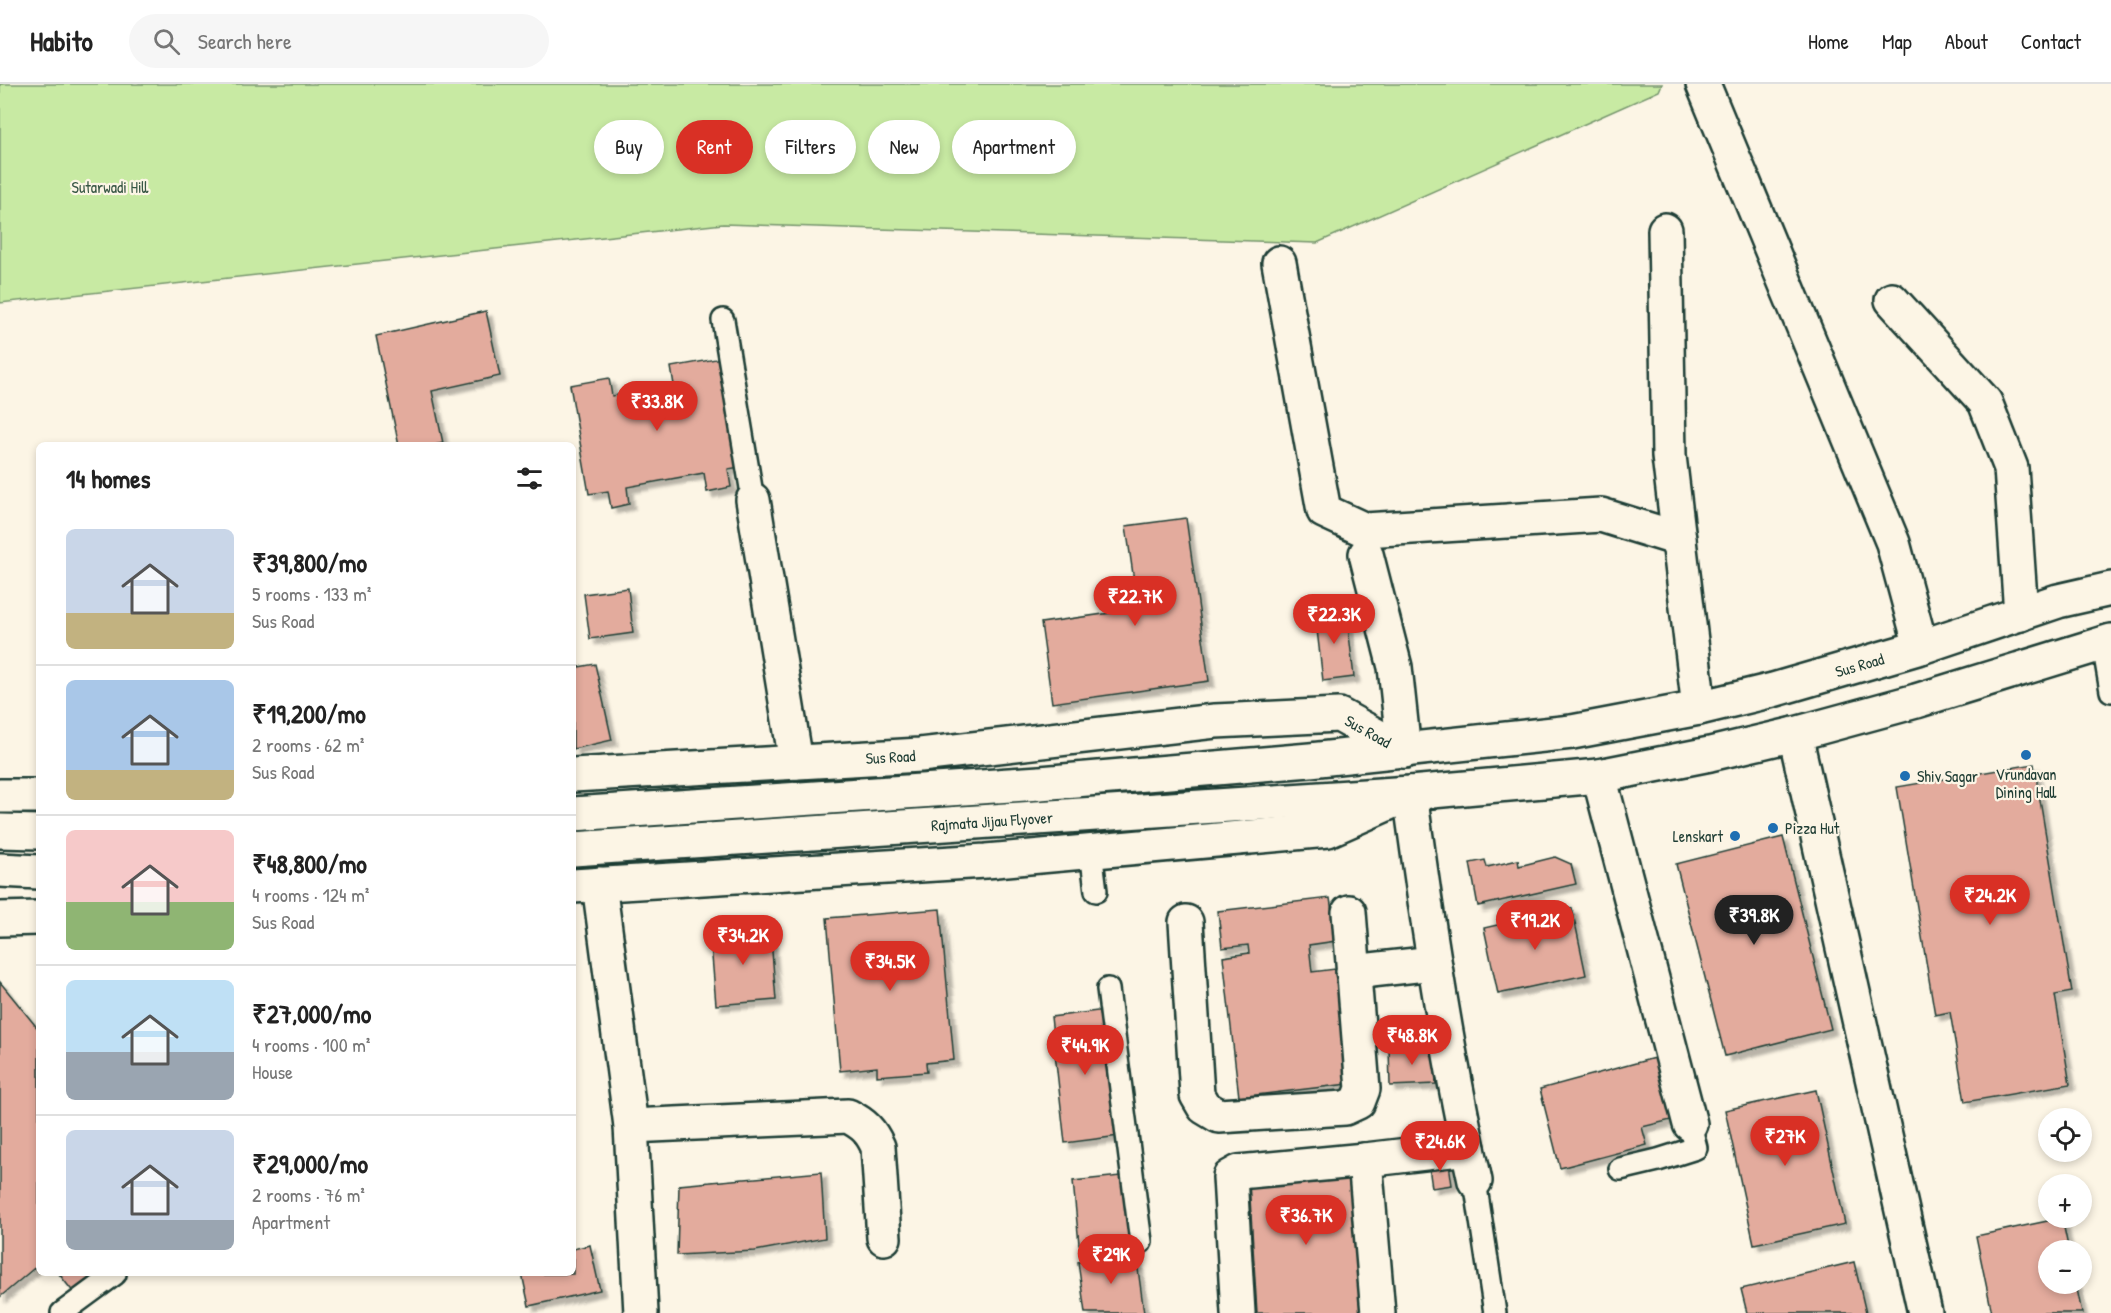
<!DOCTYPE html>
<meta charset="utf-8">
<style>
:root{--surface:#fff;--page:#f6f6f6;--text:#222;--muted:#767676;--line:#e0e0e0;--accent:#d93025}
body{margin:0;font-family:"Patrick Hand",sans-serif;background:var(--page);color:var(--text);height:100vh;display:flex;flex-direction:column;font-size:22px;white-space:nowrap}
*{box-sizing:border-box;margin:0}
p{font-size:20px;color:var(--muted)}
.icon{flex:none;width:33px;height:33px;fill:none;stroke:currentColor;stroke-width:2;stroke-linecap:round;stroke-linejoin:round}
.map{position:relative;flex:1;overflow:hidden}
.sheet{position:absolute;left:36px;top:358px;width:540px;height:834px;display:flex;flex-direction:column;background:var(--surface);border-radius:9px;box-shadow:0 3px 9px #0003}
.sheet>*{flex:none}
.top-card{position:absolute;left:594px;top:36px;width:570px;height:54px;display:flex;gap:12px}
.fabs{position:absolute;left:2038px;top:1024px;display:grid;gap:12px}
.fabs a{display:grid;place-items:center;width:54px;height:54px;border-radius:50%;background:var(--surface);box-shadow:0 3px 9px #0003;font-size:30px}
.price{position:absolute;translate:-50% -51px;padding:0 14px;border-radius:21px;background:var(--accent);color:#fff;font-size:20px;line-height:39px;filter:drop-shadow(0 2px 3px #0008)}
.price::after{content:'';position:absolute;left:50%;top:36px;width:18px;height:14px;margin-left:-9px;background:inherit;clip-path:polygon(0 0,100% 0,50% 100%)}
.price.active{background:#222;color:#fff}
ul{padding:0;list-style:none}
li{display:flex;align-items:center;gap:18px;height:150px;padding:0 30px}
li+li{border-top:2px solid var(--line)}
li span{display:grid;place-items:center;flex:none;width:168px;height:120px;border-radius:9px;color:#555}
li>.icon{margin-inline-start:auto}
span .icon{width:72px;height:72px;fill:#fffc;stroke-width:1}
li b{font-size:26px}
h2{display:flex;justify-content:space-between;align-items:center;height:72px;padding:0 30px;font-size:26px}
.tag{padding:0 21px;border-radius:27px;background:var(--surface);box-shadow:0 3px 9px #0003;font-size:21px;line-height:54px}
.tag.active{background:var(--accent);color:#fff}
header{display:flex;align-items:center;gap:36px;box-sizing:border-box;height:84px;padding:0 30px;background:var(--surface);border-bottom:2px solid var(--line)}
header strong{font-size:28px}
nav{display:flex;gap:33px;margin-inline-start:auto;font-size:21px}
.search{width:420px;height:54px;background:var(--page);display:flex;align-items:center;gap:15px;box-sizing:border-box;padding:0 21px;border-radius:33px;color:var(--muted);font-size:22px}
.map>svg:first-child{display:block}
</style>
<header>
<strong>Habito</strong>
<div class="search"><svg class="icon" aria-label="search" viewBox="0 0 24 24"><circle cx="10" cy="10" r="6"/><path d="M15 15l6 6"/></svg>Search here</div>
<nav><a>Home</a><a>Map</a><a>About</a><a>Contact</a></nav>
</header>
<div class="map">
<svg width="2111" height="1229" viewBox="0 0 2111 1229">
<defs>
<filter id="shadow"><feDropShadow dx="5.5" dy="5.5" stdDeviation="1.5" flood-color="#0004"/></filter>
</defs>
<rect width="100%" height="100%" fill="#fcf5e5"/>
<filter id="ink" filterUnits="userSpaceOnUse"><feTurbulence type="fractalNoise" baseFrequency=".0167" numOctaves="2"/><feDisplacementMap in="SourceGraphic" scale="12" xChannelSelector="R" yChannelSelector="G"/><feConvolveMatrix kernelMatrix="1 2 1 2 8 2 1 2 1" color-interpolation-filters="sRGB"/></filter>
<g filter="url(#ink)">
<polygon fill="#c8eaa3" stroke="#74946c" stroke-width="1.5" points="0,0 1662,0 1659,7 1317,159 723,140 0,219"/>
<g fill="#e3ab9d" stroke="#1f3d34" stroke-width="1.5" filter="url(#shadow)">
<polygon points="486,227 500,292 432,307 443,359 430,362 399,362 376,252"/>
<polygon points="721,274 740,383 728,385 731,403 707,408 704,389 627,403 629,420 611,424 608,407 589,410 570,301 609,294 612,312 674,301 671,283"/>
<polygon points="1186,434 1209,597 1052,619 1041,539 1138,525 1126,442"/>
<polygon points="628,504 633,549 590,555 584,510"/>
<polygon points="1346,525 1354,593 1323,597 1315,529"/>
<polygon points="595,580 612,656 573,665 573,584"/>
<polygon points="2034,680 2072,908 2055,911 2070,1000 1965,1018 1950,928 1935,931 1897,703"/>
<polygon points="1783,753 1831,945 1725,972 1676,780"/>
<polygon points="1555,773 1571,780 1576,800 1478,822 1470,779 1485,776 1487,783 1518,776 1519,782"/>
<polygon points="1330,814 1336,857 1309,861 1312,888 1335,885 1348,1000 1239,1013 1223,873 1249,869 1248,861 1222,864 1218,827"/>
<polygon points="1572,824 1586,891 1498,910 1484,844"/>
<polygon points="940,825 954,976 926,979 927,988 877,992 877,983 840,987 827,834"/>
<polygon points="770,843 776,916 716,921 710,848"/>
<polygon points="0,898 39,946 39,1180 0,1213"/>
<polygon points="1105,926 1119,1052 1065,1059 1051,933"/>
<polygon points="1434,961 1436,1000 1390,1002 1389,963"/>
<polygon points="1658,973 1675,1035 1642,1043 1647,1061 1560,1084 1540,1005"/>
<polygon points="1816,1006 1845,1140 1754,1160 1725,1026"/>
<polygon points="1448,1073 1452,1101 1432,1104 1428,1076"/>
<polygon points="821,1088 825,1154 755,1167 677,1171 679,1101"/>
<polygon points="1130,1091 1136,1154 1079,1160 1073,1097"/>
<polygon points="1354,1091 1363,1229 1257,1229 1249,1098"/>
<polygon points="2062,1134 2069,1167 2049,1167 2049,1200 2076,1200 2082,1229 1992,1229 1976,1152"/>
<polygon points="590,1161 600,1206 529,1222 522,1190 573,1190 573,1165"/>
<polygon points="1136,1170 1144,1229 1085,1229 1078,1178"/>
<polygon points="1854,1178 1866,1229 1747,1229 1741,1205"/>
<polygon points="59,1190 96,1190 74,1209"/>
</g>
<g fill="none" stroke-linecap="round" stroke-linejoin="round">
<g stroke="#1f3d34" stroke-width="26">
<g id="service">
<polyline points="723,236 753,416"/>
<polyline points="2103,560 2111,607"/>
<polyline points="1091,767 1096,807"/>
<polyline points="1108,905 1141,1158"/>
<polyline points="1620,1085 1658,1076 1696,1064 1690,1040"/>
<polyline points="1475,1097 1495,1229"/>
<polyline points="62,1229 115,1190"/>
</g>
</g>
<g stroke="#1f3d34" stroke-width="38">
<g id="minor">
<polyline points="1703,0 1893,459 1921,563"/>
<polyline points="1665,146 1669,372 1699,624"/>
<polyline points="1279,179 1324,427 1365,446 1601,431 1679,455"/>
<polyline points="1892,216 1985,318 2011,384 2021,530"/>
<polyline points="753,416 796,678"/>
<polyline points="1366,470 1395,583 1404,667"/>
<polyline points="1795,650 1925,1229"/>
<polyline points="1599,692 1690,1040"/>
<path d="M 1410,709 C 1427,839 1447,969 1475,1097"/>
<polyline points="599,800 631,1042 641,1229"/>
<polyline points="1186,838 1197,1011 1204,1023 1219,1032 1345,1024 1358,1018 1363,1005 1349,828"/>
<polyline points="1353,888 1434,879"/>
<path d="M 631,1042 L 848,1032 C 864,1040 871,1047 878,1063 L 884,1154"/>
<polyline points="1238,1229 1230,1093 1239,1088 1365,1076"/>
<polyline points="1378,1229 1365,1076 1468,1064"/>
</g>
</g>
<g stroke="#1f3d34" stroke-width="38">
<g id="tertiary">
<path id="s1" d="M 573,691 L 920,671 L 1215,637 L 1339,631 L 1404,667"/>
<polyline points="0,712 39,712"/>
<polyline points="573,802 986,777 1328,746 1409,710"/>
<polyline points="0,835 39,834"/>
</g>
</g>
<g stroke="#1f3d34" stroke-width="38">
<g id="secondary">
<path id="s2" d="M 573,730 L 1040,699 L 1310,676 L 1572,648 L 1699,624 L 1773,606 L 1921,563 L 2058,517 L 2111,505"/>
<polyline points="0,747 39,748"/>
<path id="s3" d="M 573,765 L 1410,709 L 1599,692 L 1710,670 L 1795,650 L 1916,617 L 2111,557"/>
<polyline points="0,786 39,788"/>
</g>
</g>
<use href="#service" stroke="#fcf5e5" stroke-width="21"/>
<use href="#minor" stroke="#fcf5e5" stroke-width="33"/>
<use href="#tertiary" stroke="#fcf5e5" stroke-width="33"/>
<use href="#secondary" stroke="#fcf5e5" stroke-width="33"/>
</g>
</g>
<g fill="#1f6fb2" stroke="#fcf5e5" stroke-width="2">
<circle cx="2026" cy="671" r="6"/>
<circle cx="1905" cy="692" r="6"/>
<circle cx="1773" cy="744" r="6"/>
<circle cx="1735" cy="752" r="6"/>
</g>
<g text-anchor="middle" stroke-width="4.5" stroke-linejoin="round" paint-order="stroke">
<g font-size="16" fill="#385745" stroke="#fcf5e5">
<text x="110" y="109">Sutarwadi Hill</text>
</g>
<g font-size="16" fill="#1f3d34" stroke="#fcf5e5">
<text dy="6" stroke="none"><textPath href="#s2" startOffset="1298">Sus Road</textPath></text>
<text dy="6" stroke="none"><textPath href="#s1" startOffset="802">Sus Road</textPath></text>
<text dy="6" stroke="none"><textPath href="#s1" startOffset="318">Sus Road</textPath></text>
<text dy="6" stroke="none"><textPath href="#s3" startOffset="420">Rajmata Jijau Flyover</textPath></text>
</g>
<g font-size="16" fill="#1f3d34" stroke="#fcf5e5" text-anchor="start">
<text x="2026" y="696" text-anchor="middle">Vrundavan<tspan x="2026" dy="18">Dining Hall</tspan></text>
<text x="1917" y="698">Shiv Sagar</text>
<text x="1785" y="750">Pizza Hut</text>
<text x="1723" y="758" text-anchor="end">Lenskart</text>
</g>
</g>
</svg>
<div class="fabs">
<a><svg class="icon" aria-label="locate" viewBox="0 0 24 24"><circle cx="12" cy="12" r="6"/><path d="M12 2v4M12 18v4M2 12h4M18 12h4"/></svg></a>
<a>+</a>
<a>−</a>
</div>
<b class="price" style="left:657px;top:348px">₹33.8K</b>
<b class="price" style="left:1135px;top:543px">₹22.7K</b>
<b class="price" style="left:1334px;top:561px">₹22.3K</b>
<b class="price" style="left:1990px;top:842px">₹24.2K</b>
<b class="price active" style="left:1754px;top:862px">₹39.8K</b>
<b class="price" style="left:1535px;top:867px">₹19.2K</b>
<b class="price" style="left:743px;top:882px">₹34.2K</b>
<b class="price" style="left:890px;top:908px">₹34.5K</b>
<b class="price" style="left:1412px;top:982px">₹48.8K</b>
<b class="price" style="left:1085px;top:992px">₹44.9K</b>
<b class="price" style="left:1785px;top:1083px">₹27K</b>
<b class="price" style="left:1440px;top:1088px">₹24.6K</b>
<b class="price" style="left:1306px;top:1162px">₹36.7K</b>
<b class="price" style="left:1111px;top:1201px">₹29K</b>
<div class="top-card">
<a class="tag">Buy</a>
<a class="tag active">Rent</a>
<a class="tag">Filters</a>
<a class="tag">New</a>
<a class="tag">Apartment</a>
</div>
<section class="sheet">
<h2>14 homes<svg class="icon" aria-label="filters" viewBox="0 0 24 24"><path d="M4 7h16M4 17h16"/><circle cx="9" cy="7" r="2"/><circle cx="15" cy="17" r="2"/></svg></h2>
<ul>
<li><span style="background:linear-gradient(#c9d6e8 70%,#c2b280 0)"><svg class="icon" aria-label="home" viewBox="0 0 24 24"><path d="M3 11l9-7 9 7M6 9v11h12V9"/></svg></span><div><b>₹39,800/mo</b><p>5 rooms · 133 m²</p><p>Sus Road</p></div></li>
<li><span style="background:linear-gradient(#a9c7e8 75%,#c2b280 0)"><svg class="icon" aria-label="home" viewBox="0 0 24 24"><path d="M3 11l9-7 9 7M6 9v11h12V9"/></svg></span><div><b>₹19,200/mo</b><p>2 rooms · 62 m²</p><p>Sus Road</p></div></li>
<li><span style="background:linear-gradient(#f6c9c9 60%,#8fb573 0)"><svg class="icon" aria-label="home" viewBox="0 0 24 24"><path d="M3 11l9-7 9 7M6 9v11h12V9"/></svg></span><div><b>₹48,800/mo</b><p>4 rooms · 124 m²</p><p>Sus Road</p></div></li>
<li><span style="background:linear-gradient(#bfe0f5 60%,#9aa5b1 0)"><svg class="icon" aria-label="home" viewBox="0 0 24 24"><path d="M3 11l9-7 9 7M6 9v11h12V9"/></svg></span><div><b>₹27,000/mo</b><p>4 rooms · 100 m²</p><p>House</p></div></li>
<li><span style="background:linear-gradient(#c9d6e8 75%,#9aa5b1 0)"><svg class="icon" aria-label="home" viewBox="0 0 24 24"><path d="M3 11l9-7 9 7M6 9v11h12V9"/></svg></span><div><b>₹29,000/mo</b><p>2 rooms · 76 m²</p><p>Apartment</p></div></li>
</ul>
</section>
</div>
